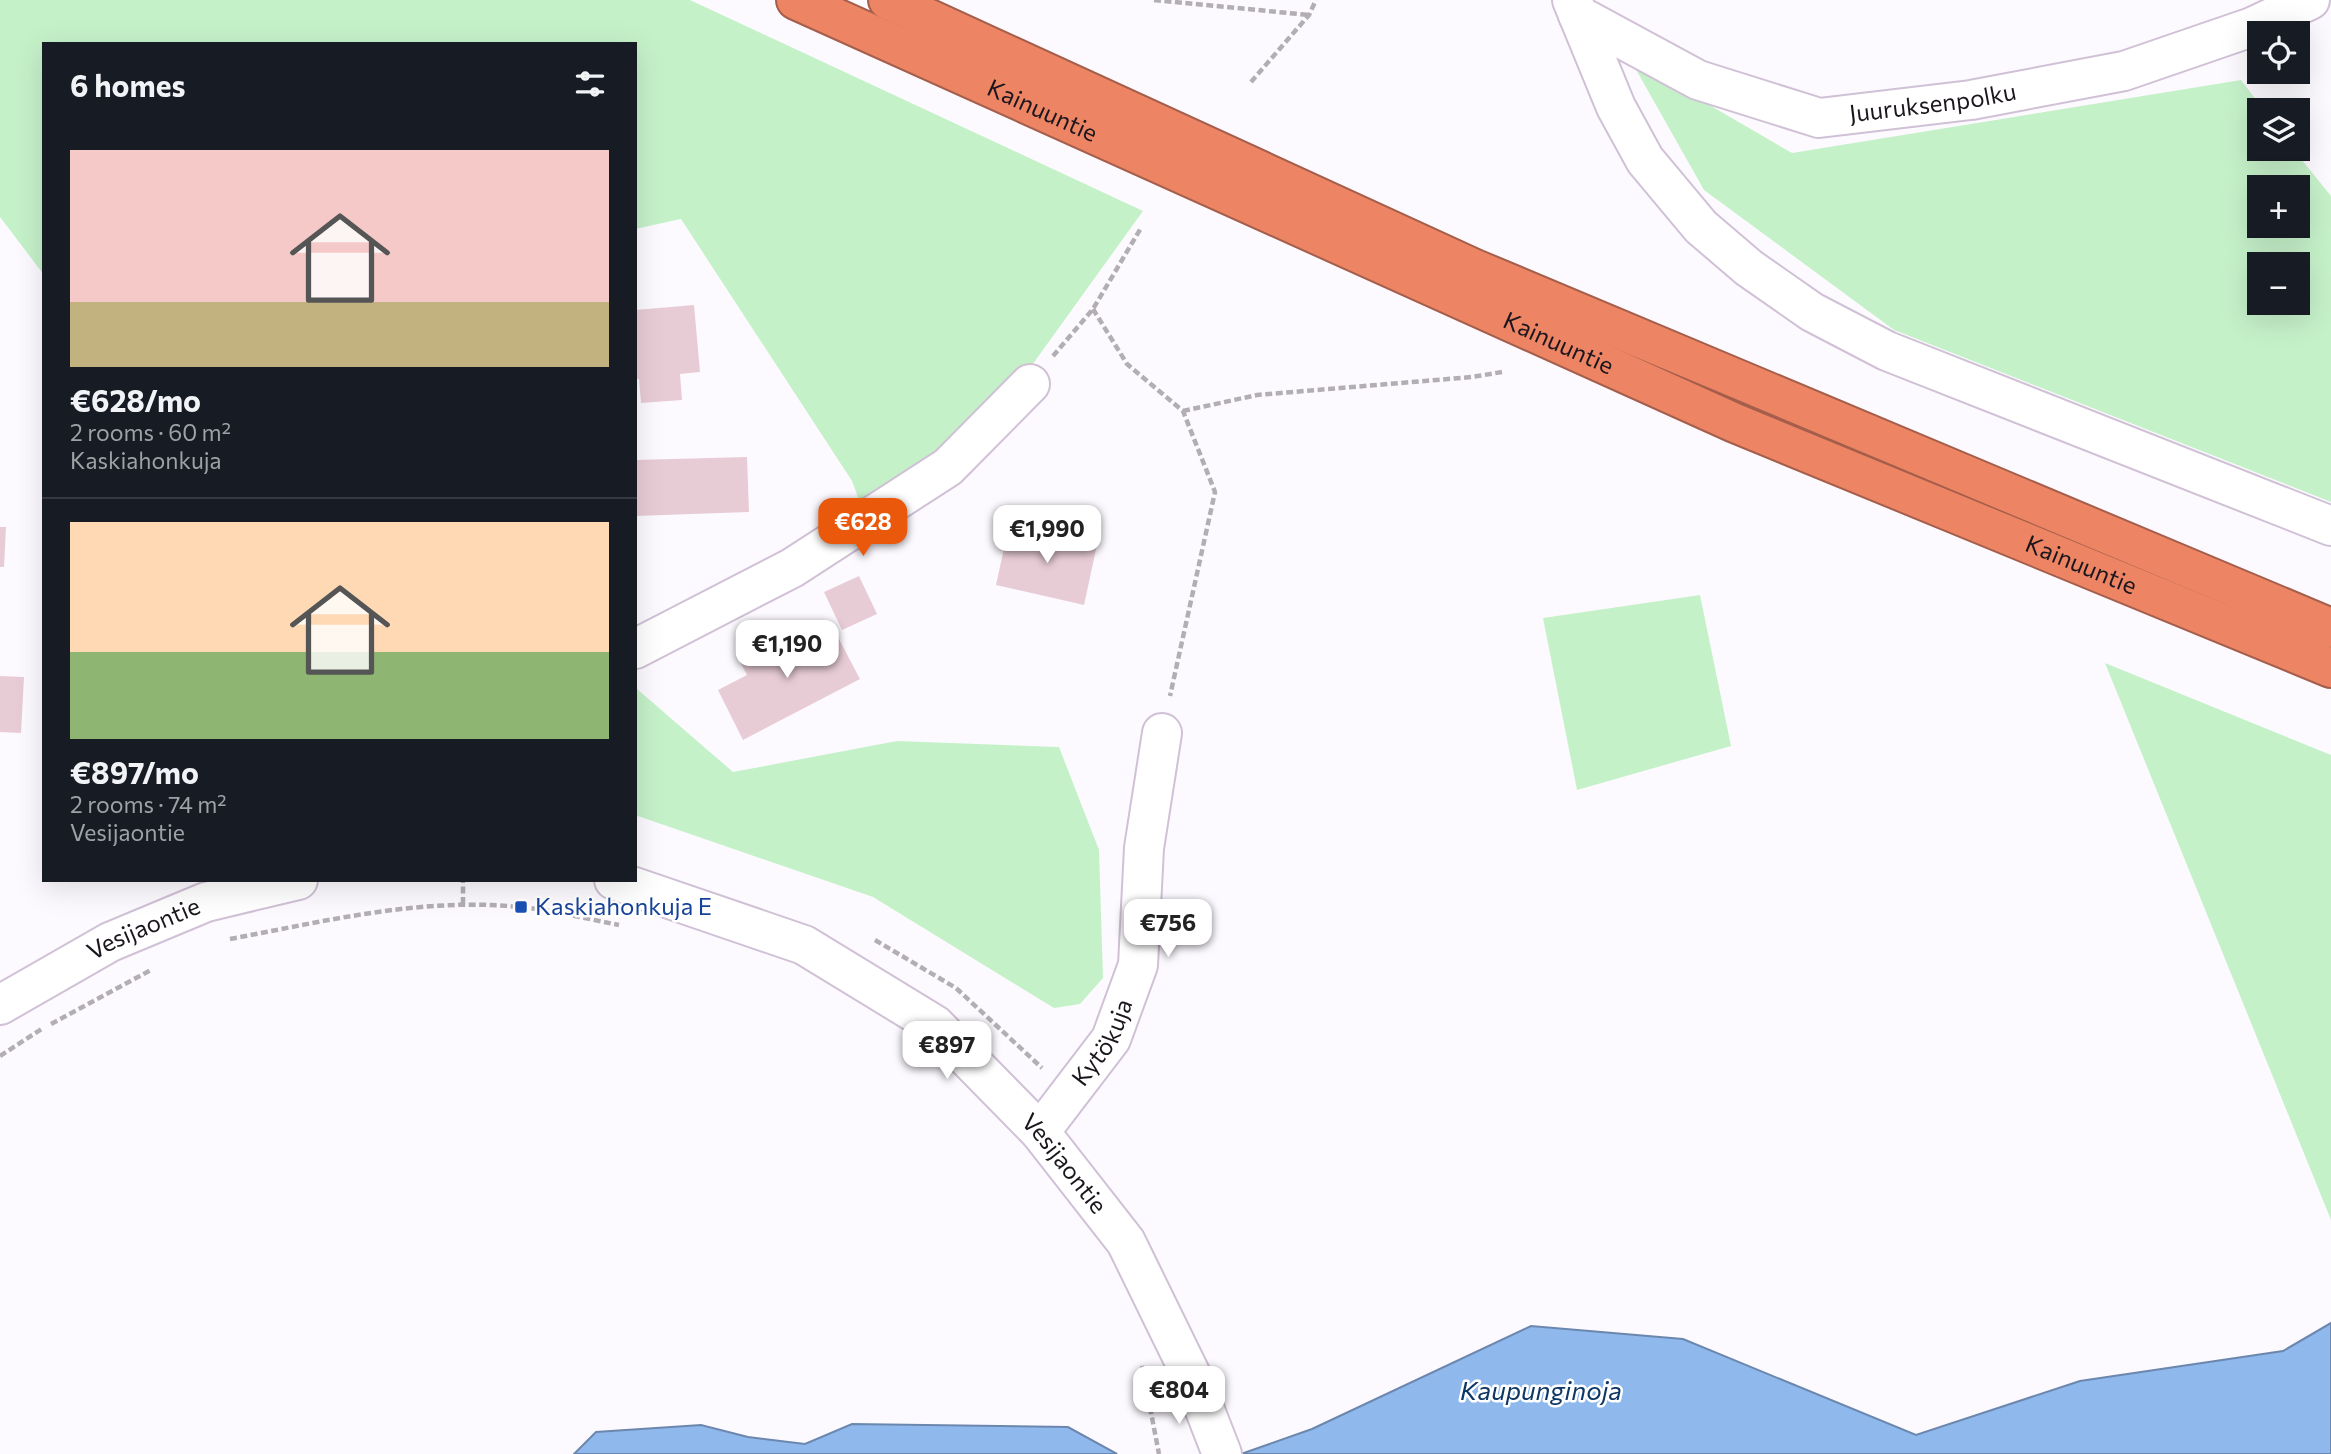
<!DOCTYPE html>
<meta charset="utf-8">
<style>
:root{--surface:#171b24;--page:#242831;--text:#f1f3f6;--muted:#9ea1a6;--line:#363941;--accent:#ea580c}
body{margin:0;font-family:Commissioner,sans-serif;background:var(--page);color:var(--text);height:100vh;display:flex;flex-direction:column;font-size:26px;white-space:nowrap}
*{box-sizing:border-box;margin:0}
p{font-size:23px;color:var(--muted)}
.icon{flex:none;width:38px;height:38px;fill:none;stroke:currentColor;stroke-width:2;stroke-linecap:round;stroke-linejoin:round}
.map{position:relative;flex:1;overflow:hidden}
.details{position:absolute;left:42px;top:42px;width:595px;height:840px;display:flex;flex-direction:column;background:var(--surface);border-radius:0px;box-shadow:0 7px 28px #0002}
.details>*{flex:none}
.fabs{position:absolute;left:2247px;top:21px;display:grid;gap:14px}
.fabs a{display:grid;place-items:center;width:63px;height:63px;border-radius:0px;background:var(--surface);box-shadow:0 7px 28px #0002;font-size:35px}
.price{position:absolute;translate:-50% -60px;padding:0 16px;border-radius:14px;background:#fff;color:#222;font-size:23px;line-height:46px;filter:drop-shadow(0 2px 4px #0008)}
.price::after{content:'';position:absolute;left:50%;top:42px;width:21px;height:16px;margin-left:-10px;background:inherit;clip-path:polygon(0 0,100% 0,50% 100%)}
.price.selected{background:var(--accent);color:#fff}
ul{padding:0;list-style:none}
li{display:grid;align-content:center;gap:14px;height:371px;padding:0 28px}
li+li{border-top:2px solid var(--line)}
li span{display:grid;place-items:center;height:217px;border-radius:0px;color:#555}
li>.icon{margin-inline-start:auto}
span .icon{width:126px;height:126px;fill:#fffc;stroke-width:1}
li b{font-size:30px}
h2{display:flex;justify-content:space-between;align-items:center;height:84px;padding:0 28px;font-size:30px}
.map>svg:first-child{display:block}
</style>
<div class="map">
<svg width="2331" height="1454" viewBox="0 0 2331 1454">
<rect width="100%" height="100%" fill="#fdfaff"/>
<g fill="#c5f1c9" fill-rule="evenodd">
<polygon points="0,0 690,0 1143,211 1022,379 944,457 863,511 852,481 681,219 635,229 635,44 44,44 44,275 0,217"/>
<path d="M 1630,59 L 1792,153 L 2241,80 L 2264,110 L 2259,110 L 2259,149 L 2293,149 L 2331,196 L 2331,502 L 1894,330 L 1704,190 ZM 2259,187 L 2298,187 L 2298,226 L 2259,226 ZM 2259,264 L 2298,264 L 2298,303 L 2259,303 Z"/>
<polygon points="1700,595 1731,746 1577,790 1543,618"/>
<polygon points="2105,663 2331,755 2331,1220"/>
<polygon points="637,689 733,772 897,741 1059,747 1099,850 1103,978 1080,1004 1054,1008 873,897 635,815"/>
</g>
<g fill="#8fb8ec" stroke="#6c87ae" stroke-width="2">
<polygon points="2331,1323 2331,1454 1241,1454 1312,1429 1531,1326 1683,1339 1916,1435 2080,1381 2283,1351"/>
<polygon points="852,1424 1068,1427 1117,1454 574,1454 596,1432 701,1425 748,1437 805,1444"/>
</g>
<g fill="#e8ccd5">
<polygon points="694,305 700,372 680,374 682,400 641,403 639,379 635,379 635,310"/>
<polygon points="747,457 749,512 635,516 635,460"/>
<polygon points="1009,525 1097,545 1084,605 996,585"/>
<polygon points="0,527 6,527 4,567 0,567"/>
<polygon points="859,576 877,614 842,630 824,592"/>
<polygon points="831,624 860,679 743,740 718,690 747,675 738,658 776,638 782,649"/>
<polygon points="0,676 24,677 21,733 0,732"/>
</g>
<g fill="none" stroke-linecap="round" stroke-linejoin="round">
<g stroke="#d0c1d6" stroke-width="42">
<g id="minor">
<polyline points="1572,0 1616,107 1645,160 1701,227 1749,268 1812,312 1887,351 2331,526"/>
<path id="s1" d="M 1578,15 L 1698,80 L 1819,118 L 1971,100 L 2124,71 L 2252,27 L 2310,0"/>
<polyline points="635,649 792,568 948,467 1030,384"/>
<path id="s2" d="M 614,880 L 804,945 L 935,1025 L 1040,1132 L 1126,1242 L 1192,1377 L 1222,1454"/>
<path id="s3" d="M 0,1005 L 110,942 L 206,902 L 298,880"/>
<path id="s4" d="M 1040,1132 L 1111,1039 L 1138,965 L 1144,848 L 1162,733"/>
</g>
</g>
<g stroke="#a45e4b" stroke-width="42">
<g id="highway">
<path id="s5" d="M 796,0 L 1735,423 L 2331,668"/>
<polyline points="888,0 1475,269 2331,628"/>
</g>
</g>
<g stroke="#b2aeb4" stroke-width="4.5" stroke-dasharray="7 3.5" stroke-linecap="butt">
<polyline points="1154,0 1309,15"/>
<polyline points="1251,82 1309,15 1316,0"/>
<polyline points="1093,309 1127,364 1183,411 1215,492 1170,696"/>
<polyline points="1053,356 1093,309 1141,228"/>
<polyline points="1183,411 1257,395 1472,377 1502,372"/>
<polyline points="463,904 463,880"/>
<path d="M 230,939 C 326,921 422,897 520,907 C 553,910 587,919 619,925"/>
<polyline points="875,940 956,988 1042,1068"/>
<polyline points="51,1024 151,970"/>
<polyline points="0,1056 43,1028"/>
<polyline points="1142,1366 1159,1454"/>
</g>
<use href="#minor" stroke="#fff" stroke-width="38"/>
<use href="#highway" stroke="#ed8564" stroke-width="38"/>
</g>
<rect fill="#1a4fb4" stroke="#fff" stroke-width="2.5" x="514" y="900" width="14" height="14" rx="3.5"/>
<g text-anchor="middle" stroke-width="5" stroke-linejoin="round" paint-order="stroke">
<g font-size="24" fill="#1b161d" stroke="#fff">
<text dy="8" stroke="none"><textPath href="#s1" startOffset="378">Juuruksenpolku</textPath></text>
<text dy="8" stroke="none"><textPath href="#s5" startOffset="270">Kainuuntie</textPath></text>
<text dy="8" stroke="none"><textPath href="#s5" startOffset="836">Kainuuntie</textPath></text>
<text dy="8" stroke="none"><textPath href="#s5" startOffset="1404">Kainuuntie</textPath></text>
<text dy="8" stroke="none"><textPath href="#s3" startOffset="163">Vesijaontie</textPath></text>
<text dy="8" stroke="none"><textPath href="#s4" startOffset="110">Kytökuja</textPath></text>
<text dy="8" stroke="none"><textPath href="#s2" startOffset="544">Vesijaontie</textPath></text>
</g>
<g font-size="24" fill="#164399" stroke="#fff" text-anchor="start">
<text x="535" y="915">Kaskiahonkuja E</text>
</g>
<g font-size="26" font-style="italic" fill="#0e3766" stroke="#fff">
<text x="1541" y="1400">Kaupunginoja</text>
</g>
</g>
</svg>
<div class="fabs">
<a><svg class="icon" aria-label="locate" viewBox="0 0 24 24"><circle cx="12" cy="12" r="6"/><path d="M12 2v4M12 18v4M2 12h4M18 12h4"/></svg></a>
<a><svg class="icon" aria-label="layers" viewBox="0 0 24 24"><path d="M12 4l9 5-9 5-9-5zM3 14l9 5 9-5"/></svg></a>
<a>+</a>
<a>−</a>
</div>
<b class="price selected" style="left:863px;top:558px">€628</b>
<b class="price" style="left:1047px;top:565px">€1,990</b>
<b class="price" style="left:787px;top:680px">€1,190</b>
<b class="price" style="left:1168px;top:959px">€756</b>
<b class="price" style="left:947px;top:1081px">€897</b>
<b class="price" style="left:1179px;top:1426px">€804</b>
<section class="details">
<h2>6 homes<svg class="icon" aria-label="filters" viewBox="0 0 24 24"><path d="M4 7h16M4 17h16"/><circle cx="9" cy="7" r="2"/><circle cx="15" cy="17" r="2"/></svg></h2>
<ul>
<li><span style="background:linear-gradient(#f6c9c9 70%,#c2b280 0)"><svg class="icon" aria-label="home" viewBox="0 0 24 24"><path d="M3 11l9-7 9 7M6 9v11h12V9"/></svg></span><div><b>€628/mo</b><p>2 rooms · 60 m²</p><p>Kaskiahonkuja</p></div></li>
<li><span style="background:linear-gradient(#ffd9b3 60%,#8fb573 0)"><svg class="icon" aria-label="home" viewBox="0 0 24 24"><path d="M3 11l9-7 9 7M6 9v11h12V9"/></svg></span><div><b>€897/mo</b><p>2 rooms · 74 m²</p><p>Vesijaontie</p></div></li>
</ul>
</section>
</div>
